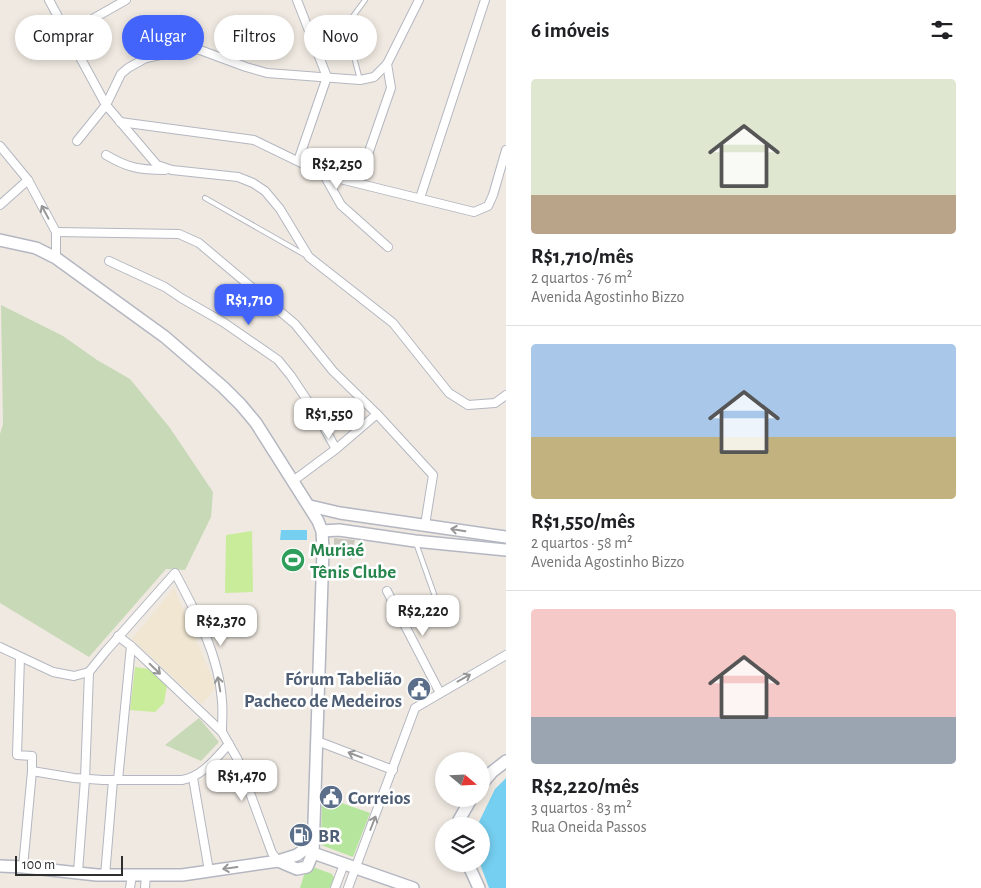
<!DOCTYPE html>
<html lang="pt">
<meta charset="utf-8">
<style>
:root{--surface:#fff;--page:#f6f6f6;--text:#202124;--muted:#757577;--line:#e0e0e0;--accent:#4264fb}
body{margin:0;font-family:"Alegreya Sans",sans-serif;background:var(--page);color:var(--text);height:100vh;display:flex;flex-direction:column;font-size:19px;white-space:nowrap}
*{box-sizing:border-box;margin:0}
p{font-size:16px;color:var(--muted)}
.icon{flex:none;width:28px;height:28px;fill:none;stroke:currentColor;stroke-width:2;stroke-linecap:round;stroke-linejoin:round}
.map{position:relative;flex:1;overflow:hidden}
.details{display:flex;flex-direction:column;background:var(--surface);width:475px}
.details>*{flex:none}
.top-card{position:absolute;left:15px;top:15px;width:415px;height:45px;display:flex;gap:10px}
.needle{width:32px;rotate:109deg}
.buttons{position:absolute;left:435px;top:752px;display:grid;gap:10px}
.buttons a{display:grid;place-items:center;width:55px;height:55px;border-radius:50%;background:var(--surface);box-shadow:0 2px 8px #0003;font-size:25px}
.scale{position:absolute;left:15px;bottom:12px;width:108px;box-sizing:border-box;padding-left:5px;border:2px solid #2e2e2e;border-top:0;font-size:14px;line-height:18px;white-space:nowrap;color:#2e2e2e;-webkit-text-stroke:4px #fff;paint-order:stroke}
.price{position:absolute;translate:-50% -42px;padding:0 11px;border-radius:10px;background:#fff;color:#222;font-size:16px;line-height:32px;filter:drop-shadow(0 1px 2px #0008)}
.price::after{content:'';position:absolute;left:50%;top:30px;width:15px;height:11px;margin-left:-8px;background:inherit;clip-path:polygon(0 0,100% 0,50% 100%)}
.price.current{background:var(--accent);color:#fff}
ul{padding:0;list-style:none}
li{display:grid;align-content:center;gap:10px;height:265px;padding:0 25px}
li+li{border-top:1px solid var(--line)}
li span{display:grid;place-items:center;height:155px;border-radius:5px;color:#555}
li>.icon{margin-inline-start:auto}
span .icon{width:90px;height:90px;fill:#fffc;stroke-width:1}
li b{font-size:21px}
h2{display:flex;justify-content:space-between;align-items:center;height:60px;padding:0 25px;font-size:21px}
.tag{padding:0 18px;border-radius:22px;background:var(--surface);box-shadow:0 2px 8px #0003;font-size:18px;line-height:45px}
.tag.current{background:var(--accent);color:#fff}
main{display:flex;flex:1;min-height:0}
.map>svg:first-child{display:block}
</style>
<main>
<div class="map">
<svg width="506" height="888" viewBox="0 0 506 888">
<rect width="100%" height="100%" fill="#efe9e1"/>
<polygon fill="#f0e6d1" points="174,588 216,687 202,704 132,639"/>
<g fill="#b6e59e">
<polygon points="322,796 370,813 353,857 321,845"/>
<polygon points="313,867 332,874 334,878 330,888 300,888 304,875"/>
</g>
<g fill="#c8d9b8">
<polygon points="1,305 63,336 97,360 130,379 170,428 213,492 211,517 185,570 166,569 89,657 0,603 0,434 3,424"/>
<polygon points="199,718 219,742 201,761 165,745"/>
</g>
<g fill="#c9ec9a">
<polygon points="252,531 253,592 225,593 226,535"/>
<polygon points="135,667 149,669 167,685 164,703 155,712 130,710"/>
</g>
<g fill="#75cff0">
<polygon points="281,530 307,530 307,540 280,540"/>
<polygon points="506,778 506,888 489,888 480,864 481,826 477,826 495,789"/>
</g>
<polygon fill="#cbc7bf" points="334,538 355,540 353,548 356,552 355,556 350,560 343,552 334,554"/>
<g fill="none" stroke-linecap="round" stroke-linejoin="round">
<g stroke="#b4b7c1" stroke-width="6">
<g id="lane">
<polyline points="360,80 346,26 365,0"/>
<polyline points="205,198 307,256"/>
<polyline points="403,622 439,608 416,543"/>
</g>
</g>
<g stroke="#b4b7c1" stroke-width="10">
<g id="street">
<polyline points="49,0 106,105 157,165 172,170 238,177 253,183 265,191 280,209 309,257 393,323 449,393 468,405 495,403 506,395"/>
<polyline points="297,0 327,77 298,161"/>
<polyline points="66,34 126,0"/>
<polyline points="120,122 254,140 328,176 474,212 488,206 493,195 506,150"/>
<polyline points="77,141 106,105 121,74 128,68 146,58 190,49 200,50 246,67 267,73 360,80 374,77 387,64 419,0"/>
<polyline points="0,146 28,180 56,232 56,258"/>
<path d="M 106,155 C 128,168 140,170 165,170"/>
<polyline points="323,173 341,205 388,247"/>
<polyline points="358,183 391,88 387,64"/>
<polyline points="420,198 485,0"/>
<polyline points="0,205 28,180"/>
<polyline points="56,232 179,234 199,243 295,324 333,371 377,414 433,475 425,525"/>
<polyline points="109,261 165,287 181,298 223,322 278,360 291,376 317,415 336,449"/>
<polyline points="293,481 336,449 377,414"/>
<polyline points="387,591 440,693"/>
<polyline points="118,636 131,646 222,732 238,760 272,853 278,861"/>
<path d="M 0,647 L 53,672 L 74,676 L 89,672 L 106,651 L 175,573 C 196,612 219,656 222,701 C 223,711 222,722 222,732"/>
<polyline points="20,657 17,755 32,756 32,771 23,867"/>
<polyline points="317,741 393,770"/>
<path d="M 32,771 L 74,778 L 103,780 L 182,780 C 203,776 215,759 229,744"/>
<polyline points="193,778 209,871"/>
<polyline points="118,780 131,646"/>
<polyline points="78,872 85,779 89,672"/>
<polyline points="105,876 113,780"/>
<polyline points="130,888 132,875"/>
<polyline points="145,888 146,875"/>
<polyline points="335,888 344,864"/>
<polyline points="348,888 415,708 506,655"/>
</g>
</g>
<g stroke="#b4b7c1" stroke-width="14">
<g id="secondary">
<polyline points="0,240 36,248 56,258 165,337 223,387 241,405 256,423 318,521 322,531 323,550 313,853 307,867 297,869 278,861"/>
<polyline points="310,506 340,513 506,537"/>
<polyline points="322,531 339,530 415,541 506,550"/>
<polyline points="481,785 492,772 506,761"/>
<polyline points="459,826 459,820 471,799"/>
<polyline points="313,853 413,888"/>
<polyline points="468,864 479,888"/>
<polyline points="0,866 23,867 97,875 182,875 278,861 297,855 305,849 311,837"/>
</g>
</g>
<use href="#lane" stroke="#fff" stroke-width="4"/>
<use href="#street" stroke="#fff" stroke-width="8"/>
<use href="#secondary" stroke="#fff" stroke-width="11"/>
</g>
<defs><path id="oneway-shaft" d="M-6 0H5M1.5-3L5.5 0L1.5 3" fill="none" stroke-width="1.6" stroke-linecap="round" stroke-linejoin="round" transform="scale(1.25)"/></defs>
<g stroke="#969696">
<use href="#oneway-shaft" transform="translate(45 212) rotate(-118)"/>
<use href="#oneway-shaft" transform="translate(458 530) rotate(-171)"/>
<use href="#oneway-shaft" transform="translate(155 669) rotate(44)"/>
<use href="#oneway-shaft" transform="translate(464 678) rotate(-29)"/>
<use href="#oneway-shaft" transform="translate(219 684) rotate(-100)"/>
<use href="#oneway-shaft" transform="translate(355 755) rotate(-159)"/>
<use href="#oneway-shaft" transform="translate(373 823) rotate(-69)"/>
<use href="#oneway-shaft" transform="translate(230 868) rotate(172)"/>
</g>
<defs>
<g id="stadium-disc" transform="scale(1.25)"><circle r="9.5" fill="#2e9e5b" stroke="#fff"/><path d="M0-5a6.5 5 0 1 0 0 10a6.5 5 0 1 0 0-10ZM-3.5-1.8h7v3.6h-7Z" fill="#fff"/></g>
<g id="civic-disc" transform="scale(1.25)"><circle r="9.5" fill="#5c6f8a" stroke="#fff"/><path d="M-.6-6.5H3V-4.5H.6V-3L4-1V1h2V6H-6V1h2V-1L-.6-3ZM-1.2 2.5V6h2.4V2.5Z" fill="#fff"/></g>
<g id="fuel-disc" transform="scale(1.25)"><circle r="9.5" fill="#5c6f8a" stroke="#fff"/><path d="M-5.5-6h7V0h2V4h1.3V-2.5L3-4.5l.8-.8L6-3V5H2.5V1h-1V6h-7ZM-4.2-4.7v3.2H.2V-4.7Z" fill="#fff"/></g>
</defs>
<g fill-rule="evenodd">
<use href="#stadium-disc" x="293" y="560"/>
<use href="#civic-disc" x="419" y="689"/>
<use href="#civic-disc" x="331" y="797"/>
<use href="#fuel-disc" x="301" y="835"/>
</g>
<g text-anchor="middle" stroke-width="5" stroke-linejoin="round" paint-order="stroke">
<g font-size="19" font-weight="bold" fill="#27864d" stroke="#fff" text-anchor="start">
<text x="310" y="556">Muriaé<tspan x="310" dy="22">Tênis Clube</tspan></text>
</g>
<g font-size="19" font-weight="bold" fill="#4e5e75" stroke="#fff" text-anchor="start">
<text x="402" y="685" text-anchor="end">Fórum Tabelião<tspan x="402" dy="22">Pacheco de Medeiros</tspan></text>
<text x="348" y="804">Correios</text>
<text x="318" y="842">BR</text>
</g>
</g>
</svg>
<div class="buttons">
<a><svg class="needle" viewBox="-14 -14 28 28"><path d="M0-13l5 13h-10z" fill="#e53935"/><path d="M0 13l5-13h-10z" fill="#757577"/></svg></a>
<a><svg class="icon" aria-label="layers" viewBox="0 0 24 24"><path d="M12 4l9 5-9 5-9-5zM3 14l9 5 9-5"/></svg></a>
</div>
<div class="scale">100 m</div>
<b class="price" style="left:337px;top:190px">R$2,250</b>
<b class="price current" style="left:249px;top:326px">R$1,710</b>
<b class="price" style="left:329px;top:440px">R$1,550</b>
<b class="price" style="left:423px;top:637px">R$2,220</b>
<b class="price" style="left:221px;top:647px">R$2,370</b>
<b class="price" style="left:242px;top:802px">R$1,470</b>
<div class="top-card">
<a class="tag">Comprar</a>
<a class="tag current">Alugar</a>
<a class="tag">Filtros</a>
<a class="tag">Novo</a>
</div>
</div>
<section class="details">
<h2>6 imóveis<svg class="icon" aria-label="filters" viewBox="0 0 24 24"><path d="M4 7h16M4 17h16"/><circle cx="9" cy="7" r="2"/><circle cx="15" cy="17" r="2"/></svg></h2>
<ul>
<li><span style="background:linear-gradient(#dfe7d0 75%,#b9a48a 0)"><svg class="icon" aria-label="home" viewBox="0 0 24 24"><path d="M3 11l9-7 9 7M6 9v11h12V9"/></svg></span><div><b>R$1,710/mês</b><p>2 quartos · 76 m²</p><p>Avenida Agostinho Bizzo</p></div></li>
<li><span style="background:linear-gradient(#a9c7e8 60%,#c2b280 0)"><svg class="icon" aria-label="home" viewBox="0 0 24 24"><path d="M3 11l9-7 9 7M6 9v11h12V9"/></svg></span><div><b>R$1,550/mês</b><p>2 quartos · 58 m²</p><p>Avenida Agostinho Bizzo</p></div></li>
<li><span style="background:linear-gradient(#f6c9c9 70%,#9aa5b1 0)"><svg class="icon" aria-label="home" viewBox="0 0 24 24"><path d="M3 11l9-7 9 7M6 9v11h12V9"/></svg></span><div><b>R$2,220/mês</b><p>3 quartos · 83 m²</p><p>Rua Oneida Passos</p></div></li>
</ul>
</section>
</main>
